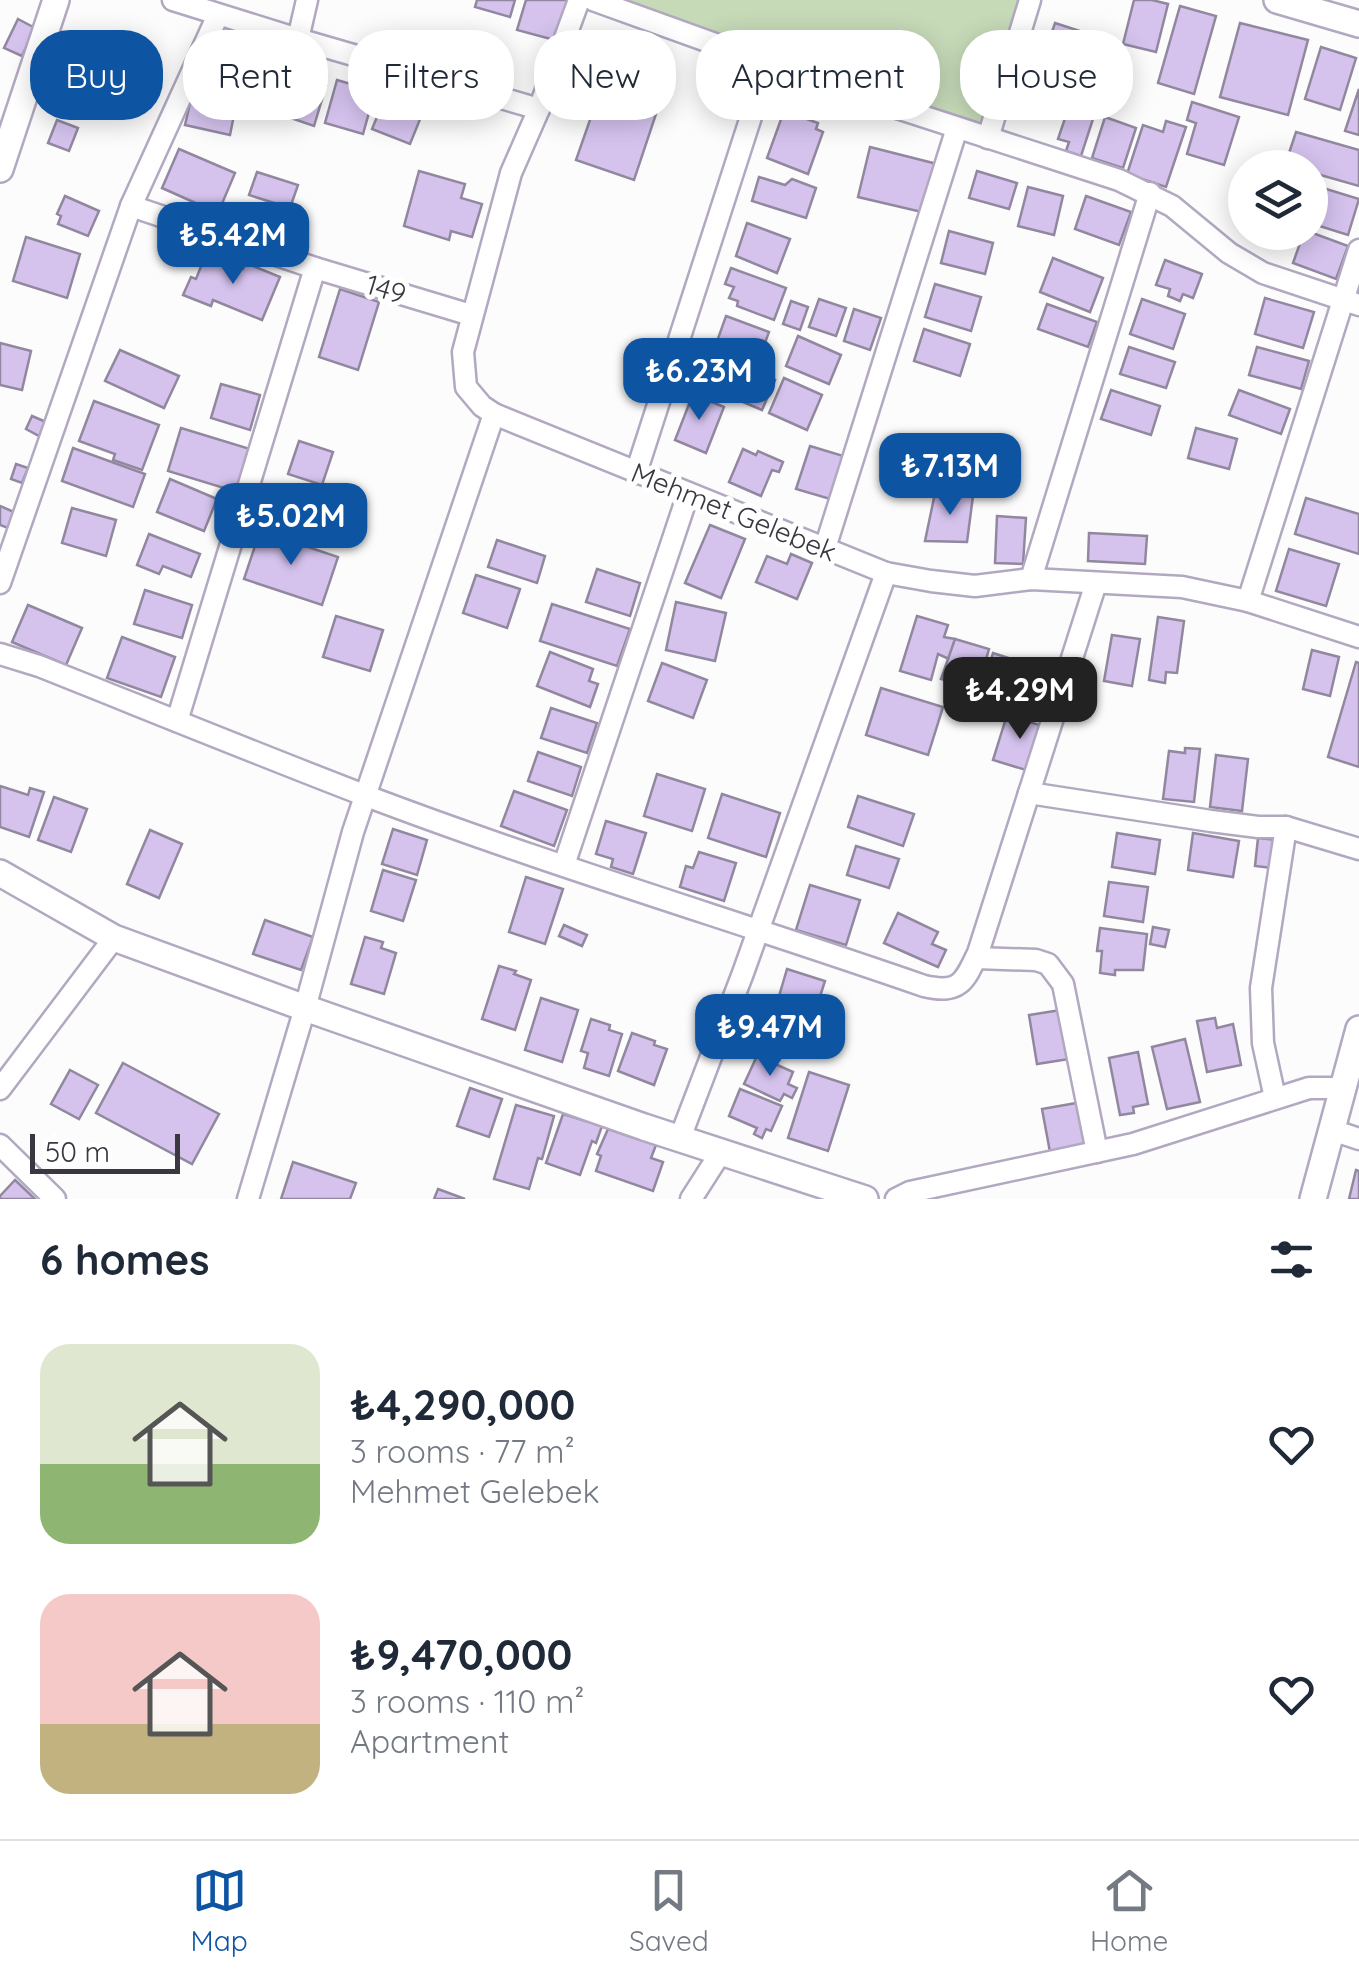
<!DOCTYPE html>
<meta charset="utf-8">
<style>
:root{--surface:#fff;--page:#f6f6f7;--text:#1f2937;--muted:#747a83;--line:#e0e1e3;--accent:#0d54a3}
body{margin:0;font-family:Quicksand,sans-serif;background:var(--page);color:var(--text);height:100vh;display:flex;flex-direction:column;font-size:38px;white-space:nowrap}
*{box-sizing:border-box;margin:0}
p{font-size:32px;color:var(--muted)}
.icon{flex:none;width:55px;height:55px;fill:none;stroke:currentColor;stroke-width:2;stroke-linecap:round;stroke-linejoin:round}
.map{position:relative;height:1199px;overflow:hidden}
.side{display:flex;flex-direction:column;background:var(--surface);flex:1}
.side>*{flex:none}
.top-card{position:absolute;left:30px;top:30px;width:1300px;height:90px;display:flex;gap:20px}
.fabs{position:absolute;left:1228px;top:150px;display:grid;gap:20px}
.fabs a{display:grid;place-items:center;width:100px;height:100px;border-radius:50%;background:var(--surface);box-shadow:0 5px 25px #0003;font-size:50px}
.scale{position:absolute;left:30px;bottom:25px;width:150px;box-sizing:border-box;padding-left:10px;border:5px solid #3b3741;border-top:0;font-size:28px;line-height:35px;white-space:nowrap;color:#3b3741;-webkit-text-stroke:8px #fff;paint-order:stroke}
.price{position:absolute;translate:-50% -85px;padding:0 22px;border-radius:20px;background:var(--accent);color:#fff;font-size:32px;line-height:65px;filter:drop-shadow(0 2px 5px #0008)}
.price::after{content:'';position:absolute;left:50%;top:60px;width:30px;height:22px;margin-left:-15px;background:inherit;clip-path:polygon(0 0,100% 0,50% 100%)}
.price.current{background:#222;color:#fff}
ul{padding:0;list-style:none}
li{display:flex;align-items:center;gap:30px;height:250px;padding:0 40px}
li span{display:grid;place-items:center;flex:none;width:280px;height:200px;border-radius:30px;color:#555}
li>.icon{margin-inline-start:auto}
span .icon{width:120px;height:120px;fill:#fffc;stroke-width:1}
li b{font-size:42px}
h2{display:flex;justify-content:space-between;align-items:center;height:120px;padding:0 40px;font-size:42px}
.chip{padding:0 35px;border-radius:40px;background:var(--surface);box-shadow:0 5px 25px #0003;font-size:35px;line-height:90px}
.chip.current{background:var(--accent);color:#fff}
.tabs{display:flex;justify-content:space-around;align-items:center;height:140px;border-top:2px solid var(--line);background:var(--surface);font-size:28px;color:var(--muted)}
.tabs a{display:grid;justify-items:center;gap:5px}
.tabs .current{color:var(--accent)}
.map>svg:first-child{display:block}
</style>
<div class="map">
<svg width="1359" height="1199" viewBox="0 0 1359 1199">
<rect width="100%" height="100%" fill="#fcfcfc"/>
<polygon fill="#c6dab8" points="618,0 1027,0 985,121 971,123"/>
<g fill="#d5c3ee" stroke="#91889f" stroke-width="2.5">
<polygon points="477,0 515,0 510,17 475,7"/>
<polygon points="526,0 569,0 558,41 517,30"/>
<polygon points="1134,0 1152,0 1168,4 1156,52 1123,44"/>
<polygon points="1180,6 1216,16 1194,94 1158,83"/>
<polygon points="18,19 35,28 22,56 4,48"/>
<polygon points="1055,23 1080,31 1078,38 1091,42 1080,74 1042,61"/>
<polygon points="1240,23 1308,40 1288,115 1220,97"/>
<polygon points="1321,47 1356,58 1340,110 1305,99"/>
<polygon points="219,50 273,72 262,98 209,77"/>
<polygon points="724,67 759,83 746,114 711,99"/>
<polygon points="289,74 326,86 314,126 276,113"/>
<polygon points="1080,74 1105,82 1081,156 1066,151 1069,142 1058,139"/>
<polygon points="337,80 375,91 363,134 325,123"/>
<polygon points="1359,89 1359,135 1345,131"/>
<polygon points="600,91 657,111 634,180 576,160"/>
<polygon points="387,92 425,107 410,144 372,129"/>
<polygon points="192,95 236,105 230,135 185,125"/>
<polygon points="1192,102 1239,117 1224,165 1187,154 1196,123 1187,120"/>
<polygon points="784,111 818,123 816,129 823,132 808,174 767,158"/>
<polygon points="1105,117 1136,128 1123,168 1092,158"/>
<polygon points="57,120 78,128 69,151 48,143"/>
<polygon points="1166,121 1186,127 1166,187 1127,174 1143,125 1163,132"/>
<polygon points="1296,132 1359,150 1359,186 1310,172 1310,168 1295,168 1285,165"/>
<polygon points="870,147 937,164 926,213 858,197"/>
<polygon points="179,149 235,173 218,213 162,188"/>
<polygon points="419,171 465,184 461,198 482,204 472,237 451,231 449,240 404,226"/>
<polygon points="977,171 1017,183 1009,209 969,198"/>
<polygon points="257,172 298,185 290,208 249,195"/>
<polygon points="759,177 785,185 792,179 816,188 806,218 752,201"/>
<polygon points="1310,184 1359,199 1348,235 1310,223"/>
<polygon points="1028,187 1063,196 1054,235 1018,226"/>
<polygon points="65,196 99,211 88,236 58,224 61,216 57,214"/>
<polygon points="1086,196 1131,212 1119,245 1075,229"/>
<polygon points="747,223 790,239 777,273 736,256"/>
<polygon points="949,231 993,243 985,274 941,263"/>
<polygon points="1304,232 1310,232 1348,246 1336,279 1293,263"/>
<polygon points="26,237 80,254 67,298 13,281"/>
<polygon points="206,254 243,269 246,263 280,277 262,320 213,300 211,306 183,295 191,277 196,279"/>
<polygon points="1053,258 1103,278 1090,312 1040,292"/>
<polygon points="1165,260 1202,274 1193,298 1183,294 1180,301 1168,296 1170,289 1156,285"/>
<polygon points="731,268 786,288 774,320 737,306 738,301 729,298 734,287 725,284"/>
<polygon points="935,284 981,297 971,331 925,317"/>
<polygon points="340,289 379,302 358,370 319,357"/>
<polygon points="1265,298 1314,312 1303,348 1255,334"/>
<polygon points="819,299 846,308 836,336 809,327"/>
<polygon points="1142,299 1185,314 1173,349 1130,334"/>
<polygon points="791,301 808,307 800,330 783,324"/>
<polygon points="1047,304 1097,322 1088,347 1038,329"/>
<polygon points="854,309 881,318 870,350 844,341"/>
<polygon points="726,316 769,332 759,359 744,354 743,358 715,347"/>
<polygon points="924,329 970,344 960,376 914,361"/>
<polygon points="798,336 841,355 829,384 786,366"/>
<polygon points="0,343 31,351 22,390 0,385"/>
<polygon points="1129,347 1175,362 1166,388 1120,374"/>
<polygon points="1257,347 1309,361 1301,389 1249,375"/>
<polygon points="120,350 179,376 164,408 105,381"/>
<polygon points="729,359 775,380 762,410 715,390"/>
<polygon points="784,378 822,395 807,430 769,413"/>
<polygon points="221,384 260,395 250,430 211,418"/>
<polygon points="1111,390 1160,406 1151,435 1101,419"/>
<polygon points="1239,390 1290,409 1281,434 1229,415"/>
<polygon points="693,394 724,407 706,453 675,440"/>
<polygon points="94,401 159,425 142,470 113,460 115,454 79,441"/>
<polygon points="32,416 46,422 39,436 26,429"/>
<polygon points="181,428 250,449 237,492 168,471"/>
<polygon points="1196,428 1237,439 1229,469 1188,458"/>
<polygon points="299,441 333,452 322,485 288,474"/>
<polygon points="810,446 850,458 837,501 796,489"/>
<polygon points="73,448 145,474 133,507 62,481"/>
<polygon points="743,449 756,455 758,451 783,462 779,472 772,470 761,496 729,482"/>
<polygon points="16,464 28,468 22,483 11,479"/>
<polygon points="170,479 217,499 204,531 157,512"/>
<polygon points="935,493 973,496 967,542 925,541"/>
<polygon points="1306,498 1359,514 1359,554 1295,534"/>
<polygon points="0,506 14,512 8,528 0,525"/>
<polygon points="72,508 116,520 106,556 62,543"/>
<polygon points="997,516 1026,518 1023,564 995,563"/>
<polygon points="710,525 745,539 721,598 685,583"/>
<polygon points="260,531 338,557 322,605 244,579"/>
<polygon points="1089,533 1147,536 1145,564 1088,561"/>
<polygon points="149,534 200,554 191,577 163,566 159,574 137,565"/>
<polygon points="497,540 545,556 537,583 488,567"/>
<polygon points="1289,549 1339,564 1326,606 1276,591"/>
<polygon points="791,554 812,563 797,599 756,582 767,556 787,564"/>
<polygon points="597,569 640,583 630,616 586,602"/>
<polygon points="476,575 520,589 507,628 463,613"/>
<polygon points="145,590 192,605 182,638 134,624"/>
<polygon points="676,602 726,613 715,661 666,650"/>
<polygon points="552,604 630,629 617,666 540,641"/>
<polygon points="28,605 82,628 66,665 12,642"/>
<polygon points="336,616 383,630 370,671 323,657"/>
<polygon points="917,616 948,625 944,637 955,639 949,659 938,654 931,680 900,671"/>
<polygon points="1158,617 1184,621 1177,673 1166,672 1165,683 1149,680"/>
<polygon points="1112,635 1140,639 1132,686 1104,681"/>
<polygon points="122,637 175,657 161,697 107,678"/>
<polygon points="955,639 989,649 977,690 941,679"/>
<polygon points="1312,650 1339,657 1330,696 1303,689"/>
<polygon points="550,652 593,669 589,681 598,684 590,707 537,686"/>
<polygon points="993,653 1030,665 1017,707 980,696"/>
<polygon points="1356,662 1359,663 1359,767 1328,757"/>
<polygon points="662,663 707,680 693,718 648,701"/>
<polygon points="1033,669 1064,678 1051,718 1021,709"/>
<polygon points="881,688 943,707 928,755 866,735"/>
<polygon points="551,708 597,723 587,753 541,738"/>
<polygon points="1007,715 1049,728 1040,758 1030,755 1026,770 993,760"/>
<polygon points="1185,748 1200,749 1194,802 1163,799 1169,751 1185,753"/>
<polygon points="538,752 581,767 572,796 528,781"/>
<polygon points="1216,755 1248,759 1242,811 1210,807"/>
<polygon points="657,774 705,789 692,831 644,816"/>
<polygon points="0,786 28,795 30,788 44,792 29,837 0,827"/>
<polygon points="514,791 567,810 554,846 501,826"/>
<polygon points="722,794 780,813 766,857 708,838"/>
<polygon points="858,796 914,814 903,846 848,827"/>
<polygon points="54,797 87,809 71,852 38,840"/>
<polygon points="606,821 646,833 633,874 611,867 613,859 596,854"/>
<polygon points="393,829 427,840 417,875 382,864"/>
<polygon points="150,830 182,844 159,898 127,884"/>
<polygon points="1117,833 1160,840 1155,874 1112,867"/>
<polygon points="1193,833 1239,841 1233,877 1188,870"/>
<polygon points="1258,838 1276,840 1273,868 1255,866"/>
<polygon points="856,846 899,859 889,888 847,875"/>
<polygon points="699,852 736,863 724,901 680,887 686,866 693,868"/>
<polygon points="383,870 416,880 403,921 371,911"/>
<polygon points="526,877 563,889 545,944 509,932"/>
<polygon points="1109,882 1148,887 1143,922 1104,916"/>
<polygon points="810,885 860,900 846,945 796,930"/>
<polygon points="898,913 938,932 932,944 946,950 938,967 884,943"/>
<polygon points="265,920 313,937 301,970 253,954"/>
<polygon points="564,925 587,935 582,946 559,936"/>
<polygon points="1153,927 1169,930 1165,947 1150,944"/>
<polygon points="1100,928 1147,934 1143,970 1115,970 1115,975 1100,973 1102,951 1097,951"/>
<polygon points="365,937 383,942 381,948 396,953 384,994 351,984"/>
<polygon points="499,966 516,971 514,974 531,980 515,1030 482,1019"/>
<polygon points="787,969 825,981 814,1015 777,1003"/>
<polygon points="541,998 578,1010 562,1062 525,1050"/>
<polygon points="777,1003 814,1015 803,1052 765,1040"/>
<polygon points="1061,1010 1069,1059 1037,1064 1029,1015"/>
<polygon points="1215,1018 1217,1028 1233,1024 1241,1065 1207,1072 1197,1021"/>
<polygon points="591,1019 610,1025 609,1030 622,1034 609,1076 584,1068 588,1053 581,1051"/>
<polygon points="632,1033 655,1041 654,1045 667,1049 654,1085 618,1071"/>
<polygon points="1185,1039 1200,1102 1167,1109 1152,1047"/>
<polygon points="1138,1052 1148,1104 1133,1107 1134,1113 1120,1115 1109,1058"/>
<polygon points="757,1056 793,1072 788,1084 797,1088 792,1098 784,1094 780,1101 744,1084"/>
<polygon points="123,1063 219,1114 192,1164 96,1113"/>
<polygon points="70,1070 98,1085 79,1119 51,1104"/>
<polygon points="809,1072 849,1085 828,1151 788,1138"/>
<polygon points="470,1088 502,1099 489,1137 457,1126"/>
<polygon points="740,1089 782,1106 771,1131 766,1129 762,1138 754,1134 757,1128 729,1116"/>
<polygon points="1082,1102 1089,1145 1050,1152 1042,1109"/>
<polygon points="516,1105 554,1116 542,1159 538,1158 529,1189 494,1179"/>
<polygon points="563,1114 602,1126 596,1143 592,1141 580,1175 546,1163"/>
<polygon points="608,1129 656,1145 651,1158 663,1162 653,1191 596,1171 601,1156 597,1154"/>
<polygon points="293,1162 356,1183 350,1199 281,1199"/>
<polygon points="1356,1170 1359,1171 1359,1199 1349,1199"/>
<polygon points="15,1180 35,1199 0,1199 0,1196"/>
<polygon points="438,1189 465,1199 434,1199"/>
</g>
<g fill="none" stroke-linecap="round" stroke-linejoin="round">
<g stroke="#b2a8c0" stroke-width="25">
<g id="minor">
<polyline points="173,0 298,39 539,109"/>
<polyline points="579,0 539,109 511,173 463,352 466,387 482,406 494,414 886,573 931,581 975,586 1031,579 1182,587 1248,601 1359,637"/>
<polyline points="593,0 851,93 1119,180 1172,206 1229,253 1263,273 1359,305"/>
<polyline points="298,39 307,0"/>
<polyline points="988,138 1030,0"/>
<polyline points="131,206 315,268 471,315"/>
<polyline points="636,473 768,64"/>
<polyline points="825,548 957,128"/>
<polyline points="1031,579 1150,193"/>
<polyline points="0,583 131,206 218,15"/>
<polyline points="1248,601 1359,250"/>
<path d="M 0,654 L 39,666 C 147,709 255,753 364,795 C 548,865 737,921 924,986 C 959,994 964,983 978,953 L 1096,583"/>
<polyline points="177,721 315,268"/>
<polyline points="1029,793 1211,821 1258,827 1286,827 1359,849"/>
<polyline points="564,865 688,494"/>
<polyline points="976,958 1036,960 1048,964 1063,984 1097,1152"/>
<polyline points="0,1089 114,938"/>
<polyline points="1275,1098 1263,1043 1261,988 1286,827"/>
<polyline points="1332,1130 1359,1139"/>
<polyline points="680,1138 743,973 886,573"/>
<polyline points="0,1145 55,1199"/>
<polyline points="248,1199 305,1008 353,832 494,414"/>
<polyline points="691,1199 721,1152"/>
<polyline points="896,1199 910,1192 1133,1144 1309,1088 1344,1088"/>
</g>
</g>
<g stroke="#b2a8c0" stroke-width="30">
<g id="tertiary">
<polyline points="1277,0 1359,24"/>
<polyline points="0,169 56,0"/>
<polyline points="0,873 114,938 305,1008 644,1127 865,1199"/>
<polyline points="1313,1199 1359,1029"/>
</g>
</g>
<use href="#minor" stroke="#fff" stroke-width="20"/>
<use href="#tertiary" stroke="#fff" stroke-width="25"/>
</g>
<g text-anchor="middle" stroke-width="10" stroke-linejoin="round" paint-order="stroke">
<g font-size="28" fill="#3b3741" stroke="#fff">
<text transform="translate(386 289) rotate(17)" y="10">149</text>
<text transform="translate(734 512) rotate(22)" y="10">Mehmet Gelebek</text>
</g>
</g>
</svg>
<div class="fabs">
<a><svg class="icon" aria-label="layers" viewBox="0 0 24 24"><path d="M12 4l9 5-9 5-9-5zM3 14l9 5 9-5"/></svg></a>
</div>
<div class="scale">50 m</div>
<b class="price" style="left:233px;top:287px">₺5.42M</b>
<b class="price" style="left:699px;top:423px">₺6.23M</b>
<b class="price" style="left:950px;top:518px">₺7.13M</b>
<b class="price" style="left:291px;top:568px">₺5.02M</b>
<b class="price current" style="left:1020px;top:742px">₺4.29M</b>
<b class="price" style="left:770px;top:1079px">₺9.47M</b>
<div class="top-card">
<a class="chip current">Buy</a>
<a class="chip">Rent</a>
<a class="chip">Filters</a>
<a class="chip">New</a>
<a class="chip">Apartment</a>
<a class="chip">House</a>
</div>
</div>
<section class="side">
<h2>6 homes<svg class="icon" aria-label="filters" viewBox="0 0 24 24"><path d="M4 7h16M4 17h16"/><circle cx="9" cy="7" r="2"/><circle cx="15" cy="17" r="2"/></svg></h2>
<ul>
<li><span style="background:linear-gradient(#dfe7d0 60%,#8fb573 0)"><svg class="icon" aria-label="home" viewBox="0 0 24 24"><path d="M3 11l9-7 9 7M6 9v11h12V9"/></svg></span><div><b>₺4,290,000</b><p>3 rooms · 77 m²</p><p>Mehmet Gelebek</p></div><svg class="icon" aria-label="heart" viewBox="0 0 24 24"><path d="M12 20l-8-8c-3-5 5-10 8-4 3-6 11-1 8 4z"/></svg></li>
<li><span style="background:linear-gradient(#f6c9c9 65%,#c2b280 0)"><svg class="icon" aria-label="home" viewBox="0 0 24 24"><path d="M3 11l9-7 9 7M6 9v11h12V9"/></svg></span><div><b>₺9,470,000</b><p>3 rooms · 110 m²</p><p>Apartment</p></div><svg class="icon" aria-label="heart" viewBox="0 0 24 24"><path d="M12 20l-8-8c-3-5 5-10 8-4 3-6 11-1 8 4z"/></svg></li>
</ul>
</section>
<nav class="tabs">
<a class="current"><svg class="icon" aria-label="map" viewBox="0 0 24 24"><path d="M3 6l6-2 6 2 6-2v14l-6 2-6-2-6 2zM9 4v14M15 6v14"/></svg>Map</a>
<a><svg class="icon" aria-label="saved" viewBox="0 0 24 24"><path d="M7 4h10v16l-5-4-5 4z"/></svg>Saved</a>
<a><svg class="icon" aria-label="home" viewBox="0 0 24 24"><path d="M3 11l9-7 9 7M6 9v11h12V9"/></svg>Home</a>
</nav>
